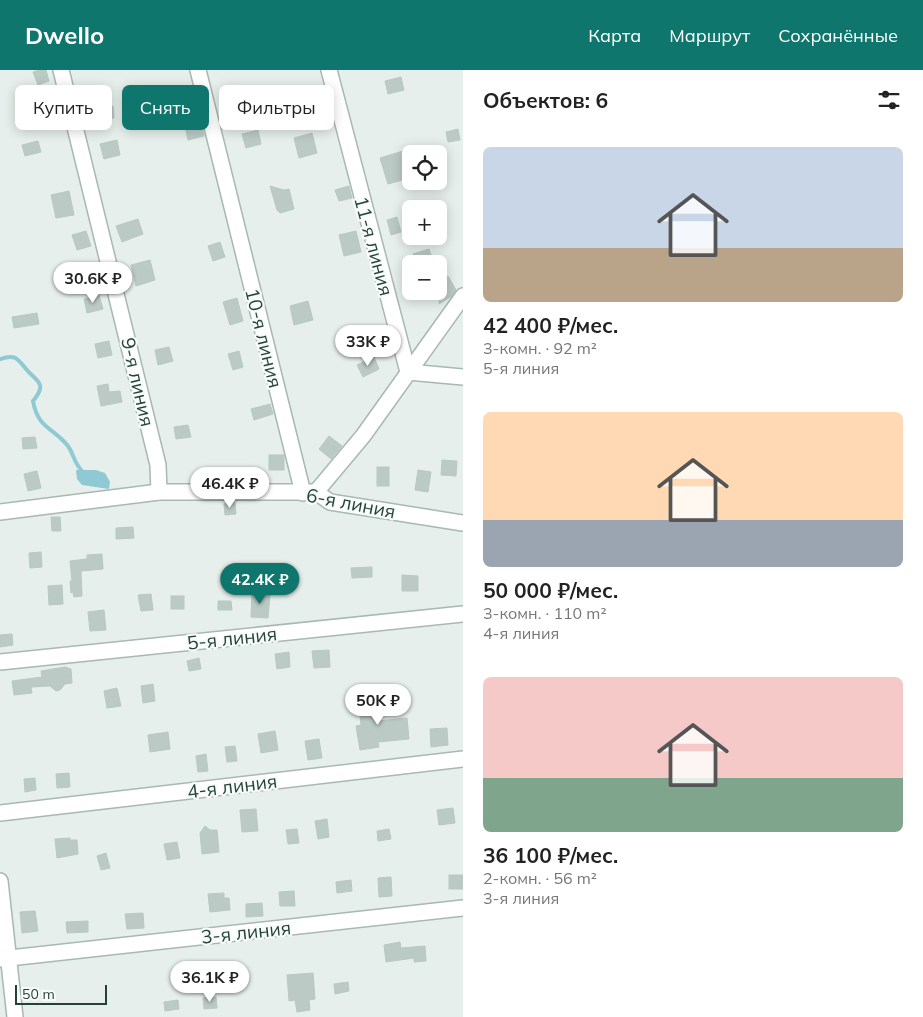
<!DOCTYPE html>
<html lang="ru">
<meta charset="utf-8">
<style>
:root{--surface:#fff;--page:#f2f2f2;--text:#222;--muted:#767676;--accent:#0f766e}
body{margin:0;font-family:Mulish,sans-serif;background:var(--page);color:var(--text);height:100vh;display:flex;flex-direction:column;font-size:19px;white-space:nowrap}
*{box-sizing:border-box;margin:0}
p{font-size:16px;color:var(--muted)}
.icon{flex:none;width:28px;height:28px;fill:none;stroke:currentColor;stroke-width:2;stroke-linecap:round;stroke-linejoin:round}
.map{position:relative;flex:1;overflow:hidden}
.details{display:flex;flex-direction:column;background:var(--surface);width:460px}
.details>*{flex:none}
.hud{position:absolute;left:15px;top:15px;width:372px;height:45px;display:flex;gap:10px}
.fabs{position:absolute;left:402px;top:75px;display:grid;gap:10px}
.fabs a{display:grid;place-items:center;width:45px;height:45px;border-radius:8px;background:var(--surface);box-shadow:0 2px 12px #0003;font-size:25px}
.scale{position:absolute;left:15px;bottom:12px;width:92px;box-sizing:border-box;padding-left:5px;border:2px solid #24423a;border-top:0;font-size:14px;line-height:18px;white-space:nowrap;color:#24423a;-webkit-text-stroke:4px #f7fbf9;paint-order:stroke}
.price{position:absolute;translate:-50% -42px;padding:0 11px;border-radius:18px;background:#fff;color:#222;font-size:16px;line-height:32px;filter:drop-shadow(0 1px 2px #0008)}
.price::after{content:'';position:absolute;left:50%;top:30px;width:15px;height:11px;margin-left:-8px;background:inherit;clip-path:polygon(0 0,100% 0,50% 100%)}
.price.selected{background:var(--accent);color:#fff}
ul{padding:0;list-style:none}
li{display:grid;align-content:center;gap:10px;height:265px;padding:0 20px}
li span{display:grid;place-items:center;height:155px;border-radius:8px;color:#555}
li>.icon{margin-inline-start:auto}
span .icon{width:90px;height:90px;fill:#fffc;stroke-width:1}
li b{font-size:21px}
h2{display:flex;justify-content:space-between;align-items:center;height:60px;padding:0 20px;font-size:21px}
.chip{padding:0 18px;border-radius:8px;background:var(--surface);box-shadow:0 2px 12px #0003;font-size:18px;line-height:45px}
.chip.selected{background:var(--accent);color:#fff}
header{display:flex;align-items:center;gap:30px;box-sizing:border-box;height:70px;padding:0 25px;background:var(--accent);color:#fff}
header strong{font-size:24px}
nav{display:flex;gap:28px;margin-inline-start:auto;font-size:18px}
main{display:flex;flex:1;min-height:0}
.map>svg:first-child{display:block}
</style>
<header>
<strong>Dwello</strong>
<nav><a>Карта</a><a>Маршрут</a><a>Сохранённые</a></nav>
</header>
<main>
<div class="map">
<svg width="463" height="947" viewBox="0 0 463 947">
<rect width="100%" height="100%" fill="#e6efeb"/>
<polygon fill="#8ec9d4" points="76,400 96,400 105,403 110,412 109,419 82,415 77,409"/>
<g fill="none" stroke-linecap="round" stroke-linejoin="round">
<path stroke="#8ec9d4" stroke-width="4" d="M 0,289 C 15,284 17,288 26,299 C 37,312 48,313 33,331 C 38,359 53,357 68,376 C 75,386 73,393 84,403"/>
</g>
<g fill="#bbcac4" stroke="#b8c9c2">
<polygon points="40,0 46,0 49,11 38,15 33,2"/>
<polygon points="401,7 404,20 388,24 385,11"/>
<polygon points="294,29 297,41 284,44 280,33"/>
<polygon points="243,35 247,48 231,53 227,40"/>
<polygon points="113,36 114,48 98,50 97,38"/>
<polygon points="200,48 204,66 188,70 184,52"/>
<polygon points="458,59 460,70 448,72 446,62"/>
<polygon points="258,60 261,74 246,78 242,64"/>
<polygon points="312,63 317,83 299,88 294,68"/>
<polygon points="117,70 120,85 104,89 100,74"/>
<polygon points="38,71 41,82 25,86 22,75"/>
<polygon points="403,81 410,108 388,114 380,88"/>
<polygon points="270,116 284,120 289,119 294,139 280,143 277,140"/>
<polygon points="349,116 352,128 339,131 335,120"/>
<polygon points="69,121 74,145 56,148 51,125"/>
<polygon points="397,147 401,162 391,165 387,150"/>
<polygon points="138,149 143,164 122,172 116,156"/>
<polygon points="86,161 91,176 77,180 72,165"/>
<polygon points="356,161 361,182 344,186 339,165"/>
<polygon points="220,172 225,187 213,191 208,176"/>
<polygon points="429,179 433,190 417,194 413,184"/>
<polygon points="150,190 155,210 136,216 131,195"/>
<polygon points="448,206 456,220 452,226 439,234 439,212"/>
<polygon points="99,225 103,239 87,243 84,229"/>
<polygon points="237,228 243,251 230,255 223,232"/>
<polygon points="308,231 313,250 294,255 290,236"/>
<polygon points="37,243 39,254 14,258 12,247"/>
<polygon points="109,271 112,285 98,288 95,274"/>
<polygon points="169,277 173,291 158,295 155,280"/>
<polygon points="239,281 243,297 233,300 228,284"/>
<polygon points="374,287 379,299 363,307 357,295"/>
<polygon points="108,314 109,322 120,321 122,332 101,336 97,316"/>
<polygon points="270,334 273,344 254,350 251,339"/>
<polygon points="188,355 191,367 176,369 174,357"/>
<polygon points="329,366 342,376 331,389 319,379"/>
<polygon points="35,367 37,378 23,379 22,368"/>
<rect x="269" y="385" width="15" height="15"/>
<polygon points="442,390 457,391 456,406 441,405"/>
<rect x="377" y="397" width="12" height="19"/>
<polygon points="418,400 431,402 428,422 415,420"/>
<polygon points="37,401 41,418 28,421 24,404"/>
<polygon points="235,432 236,444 225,445 224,434"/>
<polygon points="51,447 60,447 61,461 52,461"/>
<polygon points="133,457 134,468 116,469 116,458"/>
<polygon points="41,482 42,497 30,498 29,483"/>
<polygon points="102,484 103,499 81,501 82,526 74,527 73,522 71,523 70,511 72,511 70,491 87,489 87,485"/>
<polygon points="372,497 372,507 352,508 351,498"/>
<polygon points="402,505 418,506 418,521 402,521"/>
<polygon points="62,515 63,534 49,535 48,516"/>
<polygon points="252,523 270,524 268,548 251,547"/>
<polygon points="151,524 153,540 141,541 138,525"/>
<rect x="171" y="526" width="13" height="13"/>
<polygon points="218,531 231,531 232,540 218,540"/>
<polygon points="104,540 106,560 90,561 88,542"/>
<polygon points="12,564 13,575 0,577 0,565"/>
<polygon points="329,580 330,597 314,598 312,581"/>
<polygon points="289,582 290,597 277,599 275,584"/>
<polygon points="199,588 201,599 189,601 187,591"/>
<polygon points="65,597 71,599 72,613 65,614 60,620 56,621 50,616 31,617 32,623 14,625 12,611 42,607 41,601"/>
<polygon points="153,614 155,631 143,633 141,616"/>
<polygon points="117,618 121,636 107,638 104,621"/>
<polygon points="376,626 378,651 407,648 409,669 378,672 379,677 360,680 356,656 361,655 358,628"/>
<polygon points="447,658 448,675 431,677 430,659"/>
<polygon points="275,661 278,680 261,683 258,664"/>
<polygon points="168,662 170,679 150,682 148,665"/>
<polygon points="319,669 322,688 308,690 305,671"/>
<polygon points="235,676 237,691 227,692 225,677"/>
<polygon points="206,684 208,701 198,702 196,686"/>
<polygon points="69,703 70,717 57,718 56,704"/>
<polygon points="35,708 36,720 25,722 24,709"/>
<polygon points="453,738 455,753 439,755 437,740"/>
<polygon points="256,739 258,761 242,762 240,740"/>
<polygon points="327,749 329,767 318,769 315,751"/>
<polygon points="205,756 210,760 217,760 219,782 202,784 200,763"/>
<polygon points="297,759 299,773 288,774 286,760"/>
<polygon points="389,759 391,769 378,771 377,761"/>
<polygon points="70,768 70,770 77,770 78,784 57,788 55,769"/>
<polygon points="177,772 180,788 167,790 164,774"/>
<polygon points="106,783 110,798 101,800 97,786"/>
<rect x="449" y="805" width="14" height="14"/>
<polygon points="391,807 392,826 379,827 378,808"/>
<polygon points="351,810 352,821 337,823 336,812"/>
<polygon points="294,821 295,836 280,836 279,822"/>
<polygon points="224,823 224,828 229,828 230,840 210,842 208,824"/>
<polygon points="262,833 263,846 246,847 246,834"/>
<polygon points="35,841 38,861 22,863 20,842"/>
<polygon points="143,843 144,858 127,859 125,844"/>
<polygon points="88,851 88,862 67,863 66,852"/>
<polygon points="400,872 401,878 425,876 426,891 414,892 414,888 386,892 384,875"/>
<polygon points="313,903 315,929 309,930 310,940 297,942 295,930 289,931 287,905"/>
<polygon points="348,912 349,921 335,924 334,914"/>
<polygon points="216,927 217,938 204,939 203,928"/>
<polygon points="178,930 179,939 165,941 164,932"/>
</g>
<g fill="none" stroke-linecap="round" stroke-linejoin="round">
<g stroke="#a8b8b2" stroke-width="18">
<g id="minor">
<polyline points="61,0 158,395 159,422"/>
<polyline points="198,0 303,423"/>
<polyline points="329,0 408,302 463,307"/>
<polyline points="316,422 363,366 463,226"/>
<polyline points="0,442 159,422 316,422 330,432 463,453"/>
<polyline points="0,592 463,544"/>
<polyline points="0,743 463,689"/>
<polyline points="0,811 15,947"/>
<polyline points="0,889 463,838"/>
</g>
</g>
<use href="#minor" stroke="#fff" stroke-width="15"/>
</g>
<g text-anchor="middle" stroke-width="4.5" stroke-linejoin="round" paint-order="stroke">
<g font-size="19" fill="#24423a" stroke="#f7fbf9">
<text transform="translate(374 176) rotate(75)" y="7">11-я линия</text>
<text transform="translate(264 268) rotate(76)" y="7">10-я линия</text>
<text transform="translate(138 312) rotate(77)" y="7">9-я линия</text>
<text transform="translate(351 433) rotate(11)" y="7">6-я линия</text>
<text transform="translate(232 568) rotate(-6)" y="7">5-я линия</text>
<text transform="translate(232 716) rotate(-7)" y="7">4-я линия</text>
<text transform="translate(246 862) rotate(-6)" y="7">3-я линия</text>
</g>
</g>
</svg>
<div class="fabs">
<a><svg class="icon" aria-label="locate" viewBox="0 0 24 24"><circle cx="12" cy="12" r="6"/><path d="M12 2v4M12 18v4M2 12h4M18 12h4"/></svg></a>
<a>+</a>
<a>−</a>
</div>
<div class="scale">50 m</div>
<b class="price" style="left:93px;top:234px">30.6K ₽</b>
<b class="price" style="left:368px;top:297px">33K ₽</b>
<b class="price" style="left:230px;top:439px">46.4K ₽</b>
<b class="price selected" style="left:260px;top:535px">42.4K ₽</b>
<b class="price" style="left:378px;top:656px">50K ₽</b>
<b class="price" style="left:210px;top:933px">36.1K ₽</b>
<div class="hud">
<a class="chip">Купить</a>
<a class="chip selected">Снять</a>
<a class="chip">Фильтры</a>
</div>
</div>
<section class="details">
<h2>Объектов: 6<svg class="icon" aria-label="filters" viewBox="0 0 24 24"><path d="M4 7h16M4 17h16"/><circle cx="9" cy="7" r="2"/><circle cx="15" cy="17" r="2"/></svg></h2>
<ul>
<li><span style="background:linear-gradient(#c9d6e8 65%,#b9a48a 0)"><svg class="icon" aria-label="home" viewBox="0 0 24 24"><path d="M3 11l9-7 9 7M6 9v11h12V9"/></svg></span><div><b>42 400 ₽/мес.</b><p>3-комн. · 92 m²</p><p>5-я линия</p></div></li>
<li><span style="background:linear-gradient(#ffd9b3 70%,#9aa5b1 0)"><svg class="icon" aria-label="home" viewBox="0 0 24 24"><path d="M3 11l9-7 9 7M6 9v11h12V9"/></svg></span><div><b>50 000 ₽/мес.</b><p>3-комн. · 110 m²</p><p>4-я линия</p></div></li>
<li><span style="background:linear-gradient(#f6c9c9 65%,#7fa58c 0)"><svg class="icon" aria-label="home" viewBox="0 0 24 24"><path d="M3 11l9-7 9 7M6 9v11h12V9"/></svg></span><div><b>36 100 ₽/мес.</b><p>2-комн. · 56 m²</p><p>3-я линия</p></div></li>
</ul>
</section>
</main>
